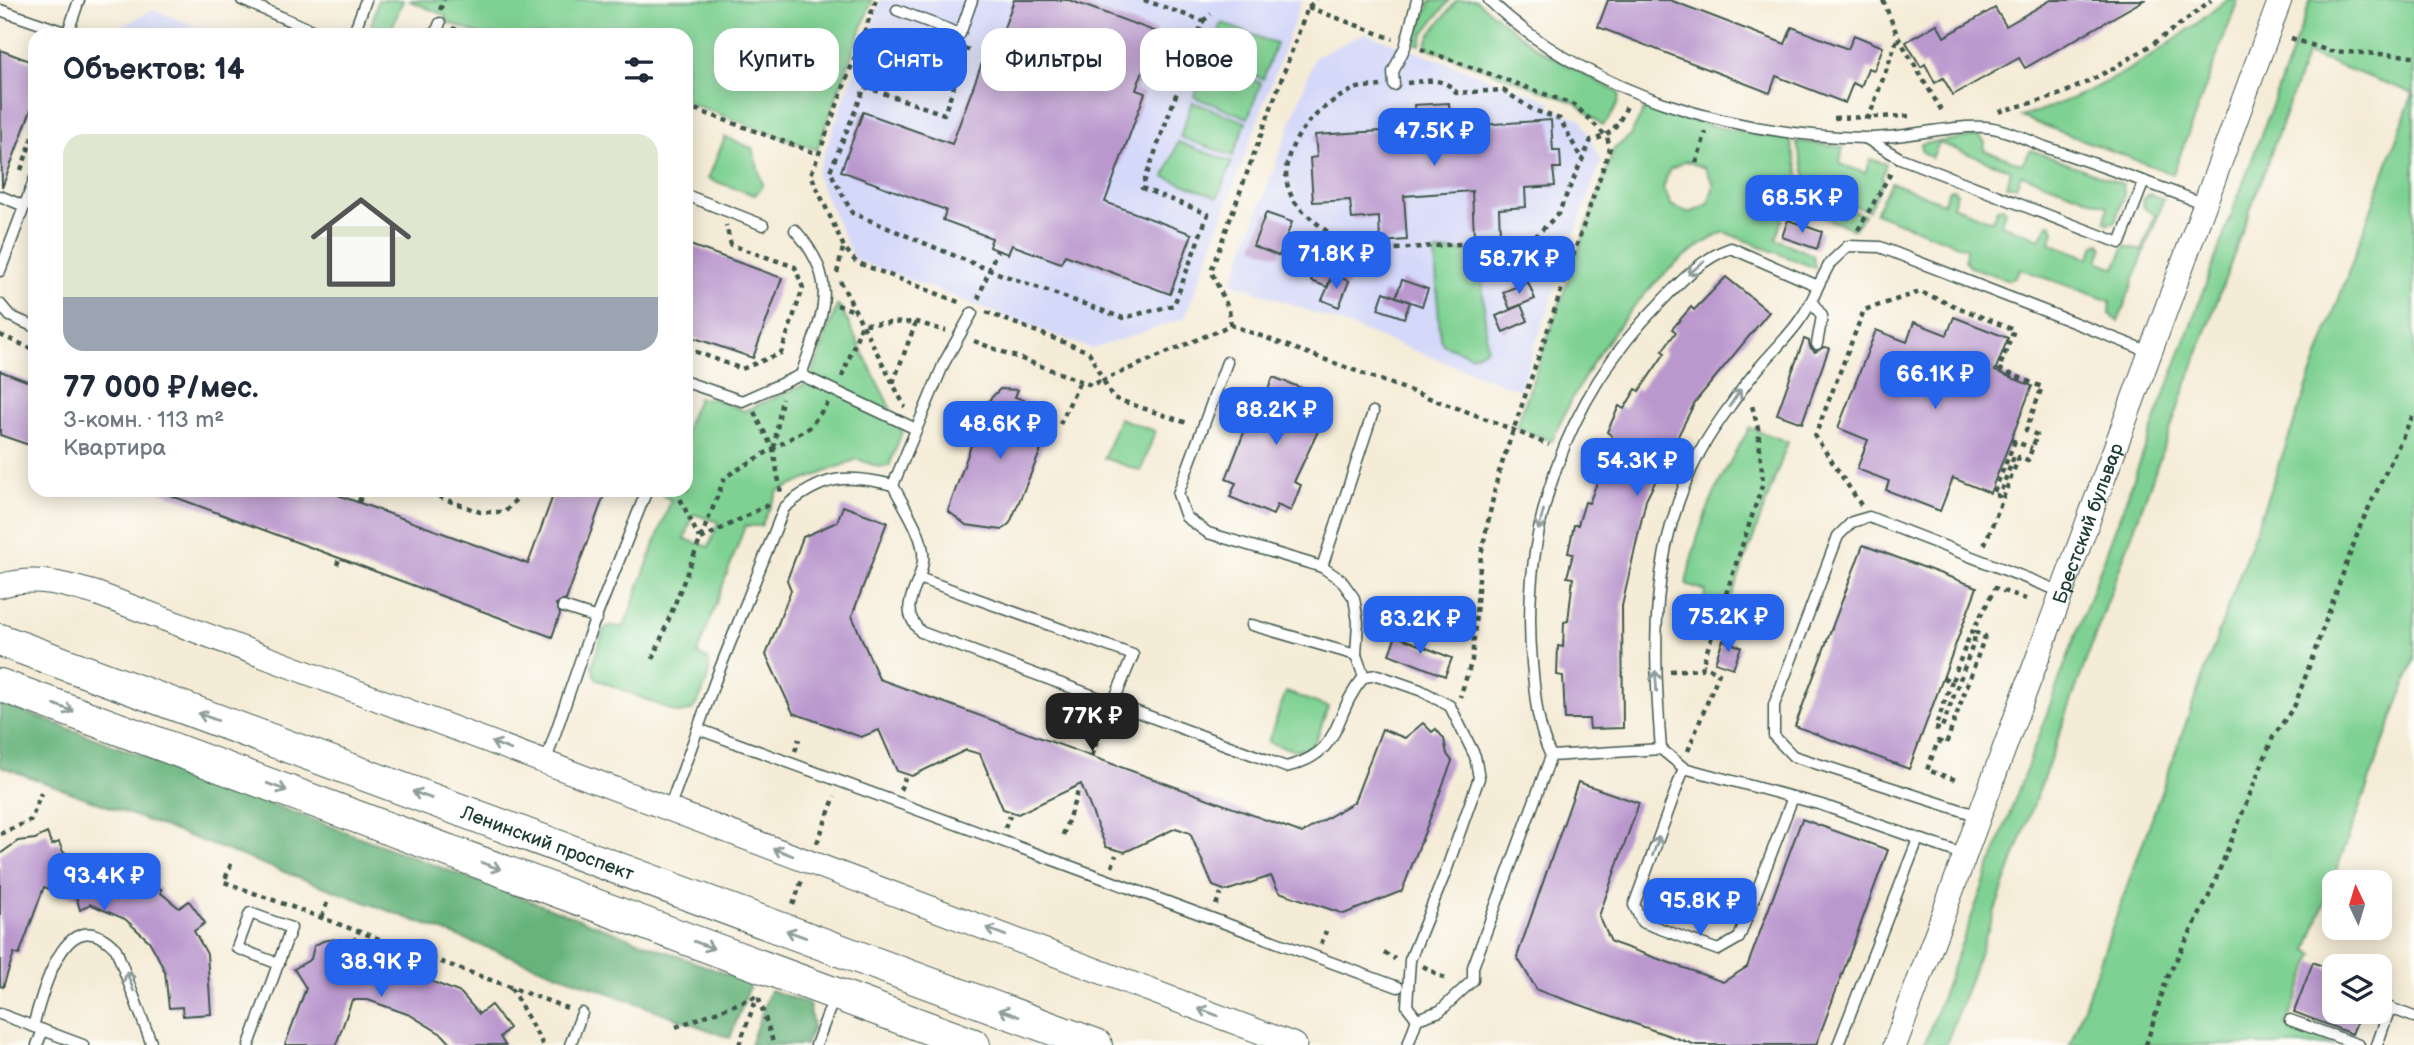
<!DOCTYPE html>
<html lang="ru">
<meta charset="utf-8">
<style>
:root{--surface:#fff;--page:#f6f6f7;--text:#1f2937;--muted:#747a83;--accent:#2563eb}
body{margin:0;font-family:"Balsamiq Sans",sans-serif;background:var(--page);color:var(--text);height:100vh;display:flex;flex-direction:column;font-size:26px;white-space:nowrap}
*{box-sizing:border-box;margin:0}
p{font-size:23px;color:var(--muted)}
.icon{flex:none;width:38px;height:38px;fill:none;stroke:currentColor;stroke-width:2;stroke-linecap:round;stroke-linejoin:round}
.map{position:relative;flex:1;overflow:hidden}
.details{position:absolute;left:28px;top:28px;width:665px;height:469px;display:flex;flex-direction:column;background:var(--surface);border-radius:21px;box-shadow:0 4px 18px #0003}
.details>*{flex:none}
.banner{position:absolute;left:714px;top:28px;width:665px;height:63px;display:flex;gap:14px}
.needle{width:46px;rotate:356deg}
.fabs{position:absolute;left:2322px;top:870px;display:grid;gap:14px}
.fabs a{display:grid;place-items:center;width:70px;height:70px;border-radius:14px;background:var(--surface);box-shadow:0 4px 18px #0003;font-size:35px}
.price{position:absolute;translate:-50% -60px;padding:0 16px;border-radius:14px;background:var(--accent);color:#fff;font-size:23px;line-height:46px;filter:drop-shadow(0 2px 4px #0008)}
.price::after{content:'';position:absolute;left:50%;top:42px;width:21px;height:16px;margin-left:-10px;background:inherit;clip-path:polygon(0 0,100% 0,50% 100%)}
.price.current{background:#222;color:#fff}
ul{padding:0;list-style:none}
li{display:grid;align-content:center;gap:14px;height:371px;padding:0 35px}
li span{display:grid;place-items:center;height:217px;border-radius:21px;color:#555}
li>.icon{margin-inline-start:auto}
span .icon{width:126px;height:126px;fill:#fffc;stroke-width:1}
li b{font-size:30px}
h2{display:flex;justify-content:space-between;align-items:center;height:84px;padding:0 35px;font-size:30px}
.tag{padding:0 24px;border-radius:21px;background:var(--surface);box-shadow:0 4px 18px #0003;font-size:24px;line-height:63px}
.tag.current{background:var(--accent);color:#fff}
.map>svg:first-child{display:block}
</style>
<div class="map">
<svg width="2414" height="1045" viewBox="0 0 2414 1045">
<rect width="100%" height="100%" fill="#fdfcf7"/>
<filter id="ink" filterUnits="userSpaceOnUse"><feTurbulence type="fractalNoise" baseFrequency=".0143" numOctaves="2"/><feDisplacementMap in="SourceGraphic" scale="14" xChannelSelector="R" yChannelSelector="G"/><feConvolveMatrix kernelMatrix="1 2 1 2 8 2 1 2 1" color-interpolation-filters="sRGB"/></filter>
<filter id="wash" filterUnits="userSpaceOnUse"><feTurbulence type="fractalNoise" baseFrequency=".00686" numOctaves="4" result="noise"/><feDisplacementMap in="SourceGraphic" scale="28" xChannelSelector="R" yChannelSelector="G"/><feGaussianBlur stdDeviation="1.57" result="paint"/><feColorMatrix in="noise" values="0 0 0 0 0 0 0 0 0 0 0 0 0 0 0 0 0 1.4 0 .05"/><feComposite in="paint" operator="in"/></filter>
<g filter="url(#wash)">
<rect width="100%" height="100%" fill="#f5ecd7"/>
<g fill="#d4d8f9">
<polygon points="881,0 1302,0 1185,318 1092,349 854,259 816,175"/>
<polygon points="153,10 196,26 223,35 104,35"/>
<polygon points="1365,33 1551,101 1549,107 1581,119 1601,161 1519,390 1232,282 1315,57"/>
</g>
<g fill="#7ed192" stroke="#4e8763" stroke-width="2" fill-rule="evenodd">
<polygon points="378,0 403,0 392,28 408,35 369,35"/>
<polygon points="408,0 872,0 817,150 686,102 686,35 480,35 445,21 446,16"/>
<polygon points="1450,0 1424,33 1420,45 1414,43 1431,1"/>
<path d="M 1457,0 L 1476,0 L 1536,48 L 1619,93 C 1620,103 1611,120 1602,125 L 1576,103 L 1425,47 L 1430,35 Z"/>
<path d="M 2226,0 L 2238,0 L 2173,174 L 2021,117 C 2098,94 2165,52 2226,0 Z"/>
<polygon points="2311,0 2414,0 2414,660 2307,950 2314,954 2286,1025 2335,1045 2070,1045 2413,93 2307,54 1946,1045 1924,1045"/>
<polygon points="1222,23 1276,44 1263,79 1209,58"/>
<polygon points="1208,63 1261,83 1248,118 1194,97"/>
<polygon points="1192,102 1246,122 1233,156 1180,137"/>
<path d="M 1647,104 L 1712,126 L 1790,140 L 1804,193 L 1864,215 L 1854,229 L 1787,204 L 1776,239 L 1813,255 L 1815,268 L 1724,232 C 1647,269 1585,365 1552,441 L 1516,428 L 1614,149 L 1630,136 ZM 1686,161 L 1705,168 L 1714,185 L 1708,204 L 1690,213 L 1672,206 L 1663,189 L 1669,170 Z"/>
<polygon points="1979,136 1985,142 1984,150 2022,164 2031,150 2123,184 2124,196 2115,221 2108,224 2105,220 2108,206 2021,174 2016,186 2007,186 2011,170 1939,143 1932,158 1921,151 1921,144"/>
<polygon points="725,137 752,148 763,185 755,195 708,179"/>
<polygon points="1796,141 1843,147 1840,164 1865,173 1871,159 1886,164 1882,178 1884,180 1868,211 1809,188"/>
<polygon points="1178,142 1232,162 1218,197 1165,177"/>
<polygon points="1891,182 1943,203 1949,190 1954,189 1957,193 1953,206 1992,221 1997,209 2003,207 2005,211 2001,224 2040,239 2048,224 2051,224 2054,230 2050,243 2089,258 2095,245 2100,243 2103,248 2098,261 2115,268 2125,246 2142,251 2155,214 2144,208 2143,199 2148,194 2164,199 2118,322 2109,313 2110,301 2021,269 2015,278 2009,280 1970,267 1965,261 1966,248 1875,213"/>
<polygon points="1480,250 1487,348 1472,356 1444,345 1440,339 1435,252"/>
<path d="M 837,306 L 841,308 L 902,432 L 889,466 L 879,467 L 857,459 L 778,491 L 761,526 L 745,526 L 697,654 L 708,659 C 713,672 701,700 691,711 L 678,713 L 596,679 L 592,666 L 604,629 L 609,626 L 624,627 L 671,500 L 662,495 L 661,490 L 686,490 L 686,427 L 698,398 L 714,399 L 744,411 L 809,383 ZM 693,514 L 718,522 L 709,547 L 685,539 Z"/>
<polygon points="1119,418 1155,431 1141,471 1104,458"/>
<path d="M 1750,428 L 1788,442 L 1727,610 L 1703,601 L 1706,591 L 1686,584 C 1696,527 1719,477 1750,428 Z"/>
<path d="M 1286,692 L 1328,707 C 1313,749 1315,759 1268,742 Z"/>
</g>
<g fill="#66b37c" stroke="#427858" stroke-width="2">
<polygon points="0,703 751,983 730,1038 0,766"/>
<polygon points="770,990 809,1004 813,1027 805,1045 750,1045"/>
</g>
<g id="blocks">
<g fill="#ba98ce">
<polygon points="1014,0 1069,0 1157,32 1136,90 1145,93 1105,202 1192,234 1170,294 1065,255 1061,263 1012,245 1008,254 989,247 992,238 943,220 946,210 841,171 863,112 952,144 992,36 1000,39"/>
<polygon points="1608,0 1670,0 1785,44 1792,27 1848,49 1854,35 1883,47 1874,70 1868,68 1861,87 1853,83 1845,103 1776,76 1770,93 1598,27"/>
<polygon points="2051,0 2144,0 2025,68 2019,58 1953,95 1943,78 1935,83 1925,64 1921,67 1906,42 1937,24 1944,37 1995,8 2006,26"/>
<polygon points="0,50 35,63 35,99 2,188"/>
<polygon points="1449,103 1450,127 1551,120 1553,151 1560,151 1561,168 1553,168 1555,186 1525,188 1526,207 1499,209 1500,234 1474,236 1472,191 1404,196 1407,240 1380,242 1379,217 1352,219 1350,200 1313,202 1310,158 1317,157 1315,135 1416,129 1414,105"/>
<polygon points="1266,213 1292,222 1279,256 1253,246"/>
<polygon points="1788,220 1822,232 1817,249 1782,237"/>
<polygon points="1548,244 1554,271 1537,275 1531,248"/>
<polygon points="690,245 782,278 753,358 686,335 686,257"/>
<polygon points="1321,256 1337,262 1327,287 1311,281"/>
<polygon points="1333,275 1349,281 1339,307 1322,300"/>
<polygon points="1726,277 1769,312 1695,402 1646,500 1622,606 1623,728 1590,729 1589,719 1565,719 1563,676 1557,675 1558,646 1563,647 1564,622 1568,621 1573,578 1567,577 1573,554 1568,553 1574,525 1578,525 1585,502 1589,503 1606,460 1601,458 1612,436 1607,432 1619,406 1624,409 1636,389 1639,391 1665,353 1662,351 1676,332 1672,329 1691,307 1694,310"/>
<polygon points="1402,280 1428,289 1422,306 1396,297"/>
<polygon points="1528,282 1535,299 1510,309 1503,292"/>
<polygon points="1384,292 1410,302 1404,318 1378,309"/>
<polygon points="1521,305 1528,321 1503,332 1496,316"/>
<polygon points="1954,317 2008,338 1995,371 2032,386 1990,493 1953,478 1940,511 1886,490 1889,481 1857,469 1868,440 1838,428 1876,330 1907,342 1914,322 1947,335"/>
<polygon points="1804,339 1809,341 1810,347 1815,352 1824,347 1829,348 1802,423 1777,414"/>
<polygon points="0,371 35,384 35,447 0,435"/>
<polygon points="1273,377 1322,396 1317,408 1327,412 1294,482 1301,485 1291,511 1277,505 1273,515 1230,497 1236,483 1226,479 1257,399 1263,402"/>
<polygon points="1000,389 1018,390 1015,397 1041,406 1047,415 1049,431 1010,523 1002,530 966,525 948,511 980,420 990,399"/>
<polygon points="156,490 324,490 528,564 555,490 606,490 566,600 556,604 560,614 552,637"/>
<polygon points="843,506 887,522 852,616 879,679 1302,833 1354,802 1382,729 1405,738 1423,723 1432,732 1436,729 1444,739 1447,754 1452,761 1402,891 1344,914 1279,892 1271,876 1226,891 1213,886 1190,833 1176,828 1125,852 1106,847 1081,784 1018,814 1003,809 980,754 966,750 912,776 897,771 879,730 861,737 793,713 766,655 791,590 787,580 803,537 837,522"/>
<polygon points="1863,545 1977,587 1909,769 1795,726"/>
<polygon points="1396,636 1452,658 1445,676 1389,654"/>
<polygon points="1723,640 1741,647 1733,668 1715,662"/>
<polygon points="1578,782 1639,803 1599,916 1611,942 1723,982 1747,967 1802,819 1888,850 1816,1045 1696,1045 1537,990 1517,957"/>
<polygon points="47,833 52,845 59,842 63,852 101,866 103,862 149,880 150,884 161,889 161,893 179,908 189,901 205,923 194,931 207,954 211,1014 183,1016 182,1007 169,1008 165,972 157,955 149,941 125,919 90,904 80,910 77,899 44,887 19,955 14,953 3,987 0,986 0,854 18,841 35,839"/>
<polygon points="355,938 358,947 368,945 372,958 461,993 479,1014 491,1005 509,1028 500,1037 505,1045 452,1045 443,1035 410,1015 368,1000 352,1000 336,1045 285,1045 306,988 294,969 311,959 314,946 323,941 334,939 340,946"/>
<polygon points="2313,962 2334,971 2334,1012 2361,1012 2352,1034 2294,1012"/>
</g>
</g>
</g>
<g filter="url(#ink)">
<use href="#blocks" fill-opacity="0" stroke="#3f574c" stroke-width="2"/>
<g fill="none" stroke-linecap="round" stroke-linejoin="round">
<g stroke="#3f574c" stroke-width="13">
<g id="lane">
<polyline points="242,0 323,35"/>
<path d="M 1489,0 C 1587,93 1730,135 1863,138 C 1904,139 1945,125 1985,127 C 2004,128 2027,140 2045,147 C 2099,165 2152,184 2205,204"/>
<polyline points="0,10 67,33"/>
<polyline points="897,10 960,34 972,0"/>
<polyline points="67,35 79,0"/>
<polyline points="353,35 366,0"/>
<polyline points="435,35 440,23"/>
<polyline points="1394,85 1393,72 1405,47 1417,0"/>
<polyline points="1867,139 1900,158 2120,243 2144,181"/>
<polyline points="686,195 763,225"/>
<polyline points="0,196 24,206"/>
<polyline points="0,271 35,178"/>
<polyline points="1818,286 1830,263 1848,246 1880,247 2150,352"/>
<polyline points="1812,302 1822,316 1817,344"/>
<polyline points="0,304 10,316 35,327"/>
<polyline points="1227,362 1178,494 1186,517 1208,533 1322,567 1341,580 1354,598 1358,622 1356,655 1364,677"/>
<polyline points="801,375 916,429"/>
<path d="M 686,382 L 742,401 L 801,375 C 821,316 843,284 795,230"/>
<path d="M 893,485 C 903,506 926,537 923,561 C 920,591 895,605 921,632 L 1286,767 C 1346,752 1331,715 1364,677 L 1377,675 L 1420,690 L 1450,706 L 1475,756 L 1479,778 L 1446,871 L 1410,960 L 1407,1006 L 1417,1019"/>
<polyline points="1322,567 1373,412"/>
<polyline points="919,578 1133,655 1113,703"/>
<polyline points="563,607 597,618"/>
<polyline points="1252,625 1356,655"/>
<polyline points="698,729 1398,987"/>
<path d="M 1551,756 C 1537,727 1535,696 1532,663 C 1520,529 1565,399 1660,303 C 1681,281 1702,258 1731,248 L 1818,286 C 1801,332 1766,353 1740,392 C 1726,412 1710,432 1699,454 C 1649,549 1653,646 1661,749"/>
<polyline points="545,763 589,635 647,490"/>
<polyline points="1684,768 1634,905 1642,922 1718,950 1739,938 1793,797"/>
<path d="M 669,809 L 715,681 L 784,508 C 821,476 847,473 893,485 L 944,363 L 972,313"/>
<polyline points="1979,816 1793,756 1774,736 1774,705 1838,536 1852,522 1869,517 2062,592"/>
<polyline points="0,1014 83,1045"/>
<polyline points="2290,1020 2359,1045"/>
<path d="M 33,1026 C 43,993 65,896 116,949 L 152,1045"/>
<polyline points="37,1045 43,1030"/>
<polyline points="249,1045 291,928 250,913 237,948 279,964"/>
<polyline points="570,1045 582,1013"/>
<polyline points="816,1045 835,995"/>
<polyline points="1408,1045 1417,1019 1440,1011 1473,980 1473,967 1551,756 1661,749 1684,768 1822,805 1965,855"/>
<polyline points="1838,1045 1918,839"/>
<polyline points="2377,1045 2390,1008 2414,1017"/>
</g>
</g>
<g stroke="#3f574c" stroke-width="25">
<g id="street">
<path d="M 0,586 C 35,575 64,584 98,594 L 1295,1045"/>
<path id="s1" d="M 1895,1045 L 2280,0"/>
</g>
</g>
<g stroke="#3f574c" stroke-width="34">
<g id="secondary">
<path id="s2" d="M 0,640 L 1096,1045"/>
<polyline points="0,685 974,1045"/>
</g>
</g>
<g stroke="#3f574c" stroke-width="4.5" stroke-dasharray="5 5" stroke-linecap="butt">
<polyline points="876,0 811,175 844,247 856,262 961,303"/>
<polyline points="1883,0 1898,37 1943,113"/>
<polyline points="1308,7 1393,39"/>
<polyline points="440,10 444,0"/>
<polyline points="1203,21 1211,14"/>
<polyline points="452,28 471,35"/>
<polyline points="2291,38 2329,51 2414,56"/>
<polyline points="968,47 944,114 865,87 830,171 852,213 989,270 1123,318 1174,305 1208,214 1142,188 1203,21 1144,0"/>
<polyline points="1421,49 1575,105 1607,137 1610,148 1498,475 1481,555 1472,660 1460,697"/>
<path d="M 1407,83 C 1428,81 1443,76 1457,93 L 1503,90 L 1533,110 L 1560,119 L 1582,160"/>
<path d="M 1381,86 C 1373,87 1362,86 1355,89 C 1316,105 1268,155 1293,199 C 1302,215 1335,236 1349,249 L 1359,252 L 1534,238 L 1558,214 L 1591,140 C 1613,136 1619,123 1628,104"/>
<polyline points="686,106 818,154"/>
<path d="M 1999,112 C 2019,105 2041,102 2061,94 C 2113,72 2167,37 2211,0"/>
<polyline points="1834,118 1909,116"/>
<polyline points="1868,120 1898,37"/>
<polyline points="1696,163 1706,132"/>
<polyline points="21,170 35,131"/>
<polyline points="1858,230 1892,171"/>
<polyline points="837,273 843,248"/>
<polyline points="840,281 905,407"/>
<polyline points="978,299 997,250"/>
<polyline points="837,305 855,311"/>
<polyline points="986,312 1089,352 1103,380 1231,325 1492,421 1549,445"/>
<polyline points="1231,325 1229,310 1211,271 1308,7 1317,0"/>
<polyline points="0,335 35,350"/>
<polyline points="974,341 1091,385 1103,380 1113,398 1190,424"/>
<polyline points="686,348 742,369 781,353 803,288 795,267 731,245 726,225"/>
<polyline points="842,377 862,324 916,322 946,331"/>
<polyline points="893,383 916,322"/>
<polyline points="754,412 773,449 781,493"/>
<polyline points="1060,424 1080,381"/>
<polyline points="2011,440 2032,448"/>
<polyline points="2015,441 1993,494 1999,496 2013,459 2017,461"/>
<polyline points="774,448 782,398"/>
<polyline points="420,490 480,512 505,512 524,490"/>
<polyline points="510,490 522,495"/>
<polyline points="676,490 699,538"/>
<polyline points="359,502 363,490"/>
<polyline points="1861,505 1815,436 1864,310 1920,292 2014,330 1999,369 2042,387 2026,430 2037,435 2028,460 2019,457 1984,546"/>
<polyline points="701,539 768,505"/>
<polyline points="337,565 339,559"/>
<polyline points="653,659 725,477 810,427 828,403"/>
<polyline points="1670,671 1701,669 1763,483 1758,428 1751,402"/>
<polyline points="1943,678 1952,681 1968,640 1995,588 2026,599"/>
<polyline points="1952,681 1935,728 1941,730 1974,642 1975,632 1985,636 1946,744 1938,741 1927,770 1959,781"/>
<polyline points="795,751 799,739"/>
<polyline points="1688,751 1719,673 1703,665"/>
<polyline points="1092,756 1100,731"/>
<polyline points="900,790 905,778"/>
<polyline points="1005,828 1010,816"/>
<polyline points="0,834 31,820 41,793"/>
<polyline points="1063,835 1078,791"/>
<polyline points="817,843 835,796"/>
<polyline points="231,864 224,882 567,1008"/>
<polyline points="1112,867 1116,855"/>
<polyline points="793,905 802,880"/>
<polyline points="1216,905 1221,893"/>
<polyline points="322,917 328,900"/>
<polyline points="1321,944 1326,931"/>
<polyline points="1384,953 1395,959"/>
<polyline points="1423,966 1449,981"/>
<polyline points="511,988 543,1045"/>
<polyline points="676,1027 758,996 774,1045"/>
<polyline points="739,1045 757,997"/>
<polyline points="2146,1045 2167,978 2209,896 2273,737 2295,705 2361,524 2414,413"/>
</g>
<use href="#lane" stroke="#fff" stroke-width="10"/>
<use href="#street" stroke="#fff" stroke-width="23"/>
<use href="#secondary" stroke="#fff" stroke-width="32"/>
</g>
<defs><path id="oneway-shaft" d="M-6 0H5M1.5-3L5.5 0L1.5 3" fill="none" stroke-width="1.6" stroke-linecap="round" stroke-linejoin="round" transform="scale(1.75)"/></defs>
<g stroke="#8f9e9a">
<use href="#oneway-shaft" transform="translate(1696 268) rotate(140)"/>
<use href="#oneway-shaft" transform="translate(1735 398) rotate(-56)"/>
<use href="#oneway-shaft" transform="translate(1541 520) rotate(104)"/>
<use href="#oneway-shaft" transform="translate(1656 681) rotate(-94)"/>
<use href="#oneway-shaft" transform="translate(64 708) rotate(20)"/>
<use href="#oneway-shaft" transform="translate(208 717) rotate(-160)"/>
<use href="#oneway-shaft" transform="translate(501 746) rotate(-159)"/>
<use href="#oneway-shaft" transform="translate(277 787) rotate(20)"/>
<use href="#oneway-shaft" transform="translate(422 795) rotate(-160)"/>
<use href="#oneway-shaft" transform="translate(1656 846) rotate(-70)"/>
<use href="#oneway-shaft" transform="translate(783 852) rotate(-159)"/>
<use href="#oneway-shaft" transform="translate(491 866) rotate(20)"/>
<use href="#oneway-shaft" transform="translate(996 932) rotate(-159)"/>
<use href="#oneway-shaft" transform="translate(796 934) rotate(-160)"/>
<use href="#oneway-shaft" transform="translate(704 945) rotate(20)"/>
<use href="#oneway-shaft" transform="translate(130 981) rotate(-110)"/>
<use href="#oneway-shaft" transform="translate(1208 1012) rotate(-159)"/>
<use href="#oneway-shaft" transform="translate(1009 1013) rotate(-160)"/>
</g>
</g>
<g text-anchor="middle" stroke-width="6" stroke-linejoin="round" paint-order="stroke">
<g font-size="19" fill="#1f3d34" stroke="#fdfcf7">
<text dy="7" stroke="none"><textPath href="#s1" startOffset="556">Брестский бульвар</textPath></text>
<text dy="7" stroke="none"><textPath href="#s2" startOffset="584">Ленинский проспект</textPath></text>
</g>
</g>
</svg>
<div class="fabs">
<a><svg class="needle" viewBox="-14 -14 28 28"><path d="M0-13l5 13h-10z" fill="#e53935"/><path d="M0 13l5-13h-10z" fill="#747a83"/></svg></a>
<a><svg class="icon" aria-label="layers" viewBox="0 0 24 24"><path d="M12 4l9 5-9 5-9-5zM3 14l9 5 9-5"/></svg></a>
</div>
<b class="price" style="left:1434px;top:168px">47.5K ₽</b>
<b class="price" style="left:1802px;top:235px">68.5K ₽</b>
<b class="price" style="left:1336px;top:291px">71.8K ₽</b>
<b class="price" style="left:1519px;top:296px">58.7K ₽</b>
<b class="price" style="left:1935px;top:411px">66.1K ₽</b>
<b class="price" style="left:1276px;top:447px">88.2K ₽</b>
<b class="price" style="left:1000px;top:461px">48.6K ₽</b>
<b class="price" style="left:1637px;top:498px">54.3K ₽</b>
<b class="price" style="left:1728px;top:654px">75.2K ₽</b>
<b class="price" style="left:1420px;top:656px">83.2K ₽</b>
<b class="price current" style="left:1092px;top:753px">77K ₽</b>
<b class="price" style="left:104px;top:913px">93.4K ₽</b>
<b class="price" style="left:1700px;top:938px">95.8K ₽</b>
<b class="price" style="left:381px;top:999px">38.9K ₽</b>
<div class="banner">
<a class="tag">Купить</a>
<a class="tag current">Снять</a>
<a class="tag">Фильтры</a>
<a class="tag">Новое</a>
</div>
<section class="details">
<h2>Объектов: 14<svg class="icon" aria-label="filters" viewBox="0 0 24 24"><path d="M4 7h16M4 17h16"/><circle cx="9" cy="7" r="2"/><circle cx="15" cy="17" r="2"/></svg></h2>
<ul>
<li><span style="background:linear-gradient(#dfe7d0 75%,#9aa5b1 0)"><svg class="icon" aria-label="home" viewBox="0 0 24 24"><path d="M3 11l9-7 9 7M6 9v11h12V9"/></svg></span><div><b>77 000 ₽/мес.</b><p>3-комн. · 113 m²</p><p>Квартира</p></div></li>
</ul>
</section>
</div>
